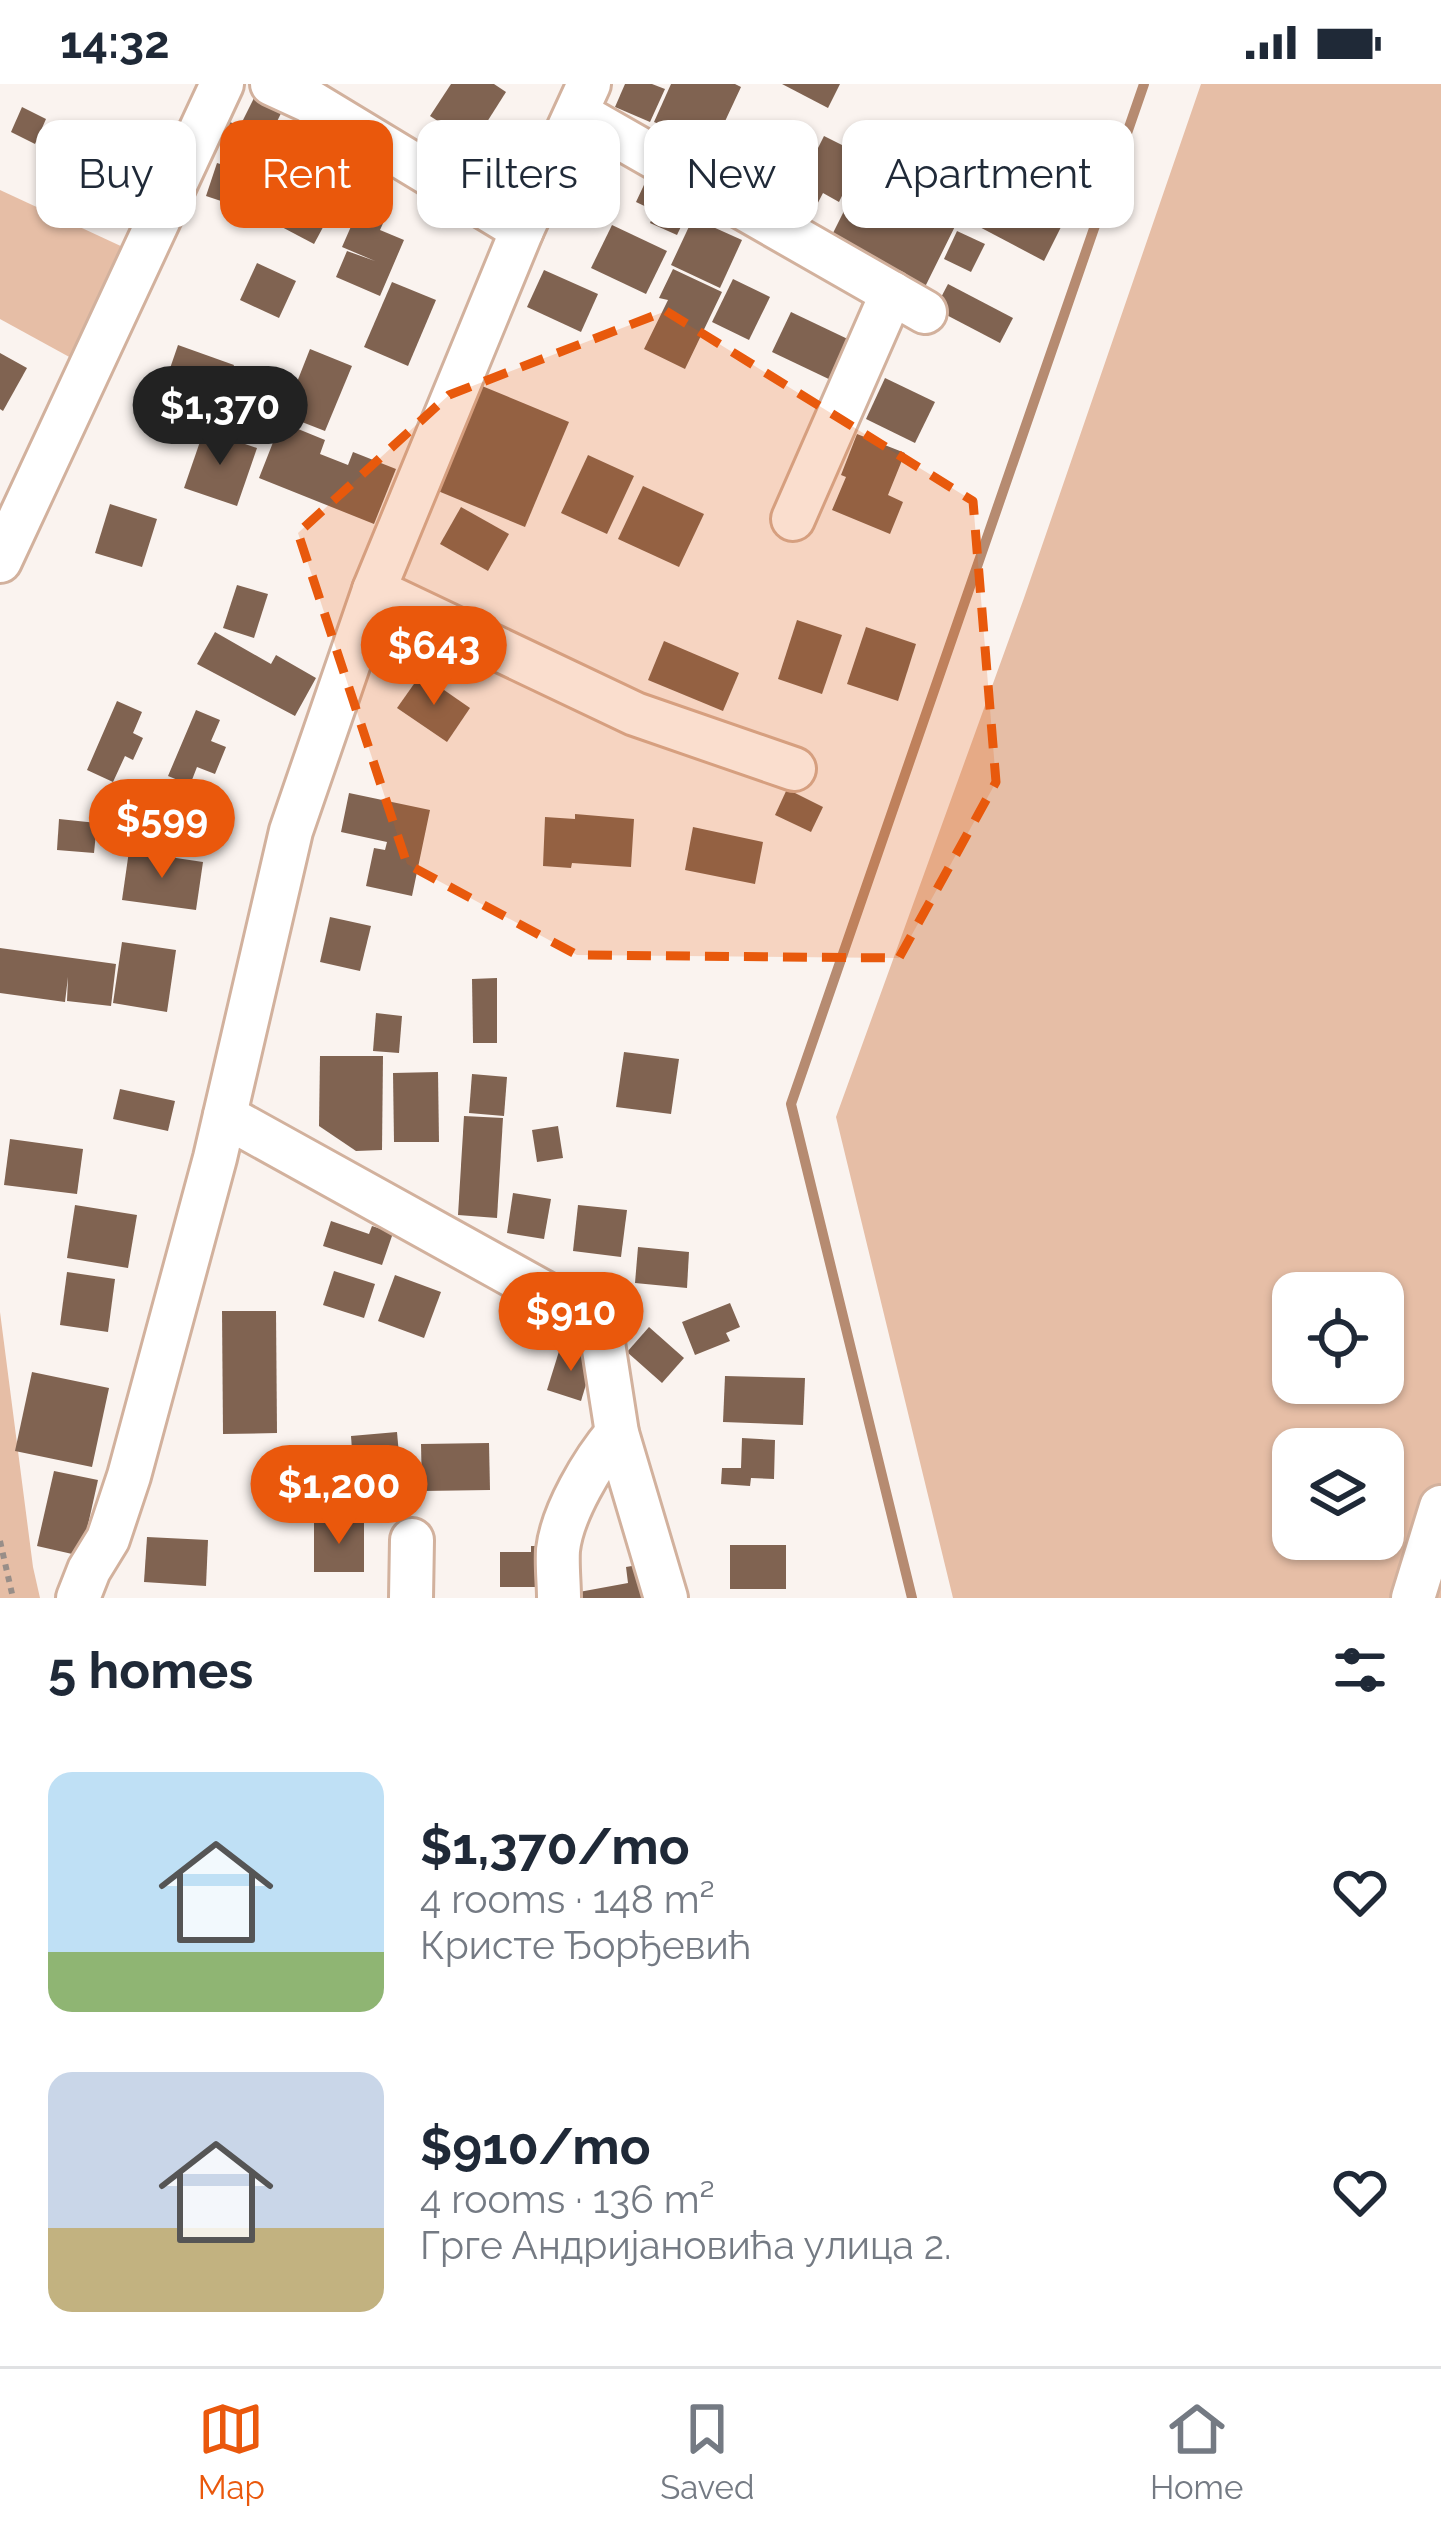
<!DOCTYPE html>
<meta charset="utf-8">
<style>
:root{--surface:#fff;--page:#f2f2f3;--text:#1f2937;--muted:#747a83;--line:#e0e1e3;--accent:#ea580c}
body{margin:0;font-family:Raleway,sans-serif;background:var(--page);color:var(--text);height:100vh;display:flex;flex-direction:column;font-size:45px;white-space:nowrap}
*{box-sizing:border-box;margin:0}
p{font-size:39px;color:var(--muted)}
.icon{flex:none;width:66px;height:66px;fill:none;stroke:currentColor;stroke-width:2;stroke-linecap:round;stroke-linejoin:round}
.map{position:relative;height:1514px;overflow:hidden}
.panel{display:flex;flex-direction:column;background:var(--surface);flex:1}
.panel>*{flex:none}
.banner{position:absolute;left:36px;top:36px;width:1371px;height:108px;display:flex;gap:24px}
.controls{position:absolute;left:1272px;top:1188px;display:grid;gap:24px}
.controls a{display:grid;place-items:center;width:132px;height:132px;border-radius:24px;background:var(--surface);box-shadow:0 3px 9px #0004;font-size:60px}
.price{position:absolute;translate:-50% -102px;padding:0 27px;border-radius:42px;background:var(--accent);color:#fff;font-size:39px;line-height:78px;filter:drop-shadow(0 3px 6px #0008)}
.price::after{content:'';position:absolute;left:50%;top:72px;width:36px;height:27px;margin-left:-18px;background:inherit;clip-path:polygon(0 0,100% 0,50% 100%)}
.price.on{background:#222;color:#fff}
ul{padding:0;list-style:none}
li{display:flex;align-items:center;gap:36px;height:300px;padding:0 48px}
li span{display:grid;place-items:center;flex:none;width:336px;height:240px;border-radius:24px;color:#555}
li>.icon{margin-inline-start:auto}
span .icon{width:144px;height:144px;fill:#fffc;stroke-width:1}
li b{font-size:51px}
h2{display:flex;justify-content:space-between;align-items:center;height:144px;padding:0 48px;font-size:51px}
.pill{padding:0 42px;border-radius:24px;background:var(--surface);box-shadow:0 3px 9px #0004;font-size:42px;line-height:108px}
.pill.on{background:var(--accent);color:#fff}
.status{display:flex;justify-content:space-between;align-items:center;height:84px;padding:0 60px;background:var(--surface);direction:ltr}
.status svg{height:33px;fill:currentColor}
.tabs{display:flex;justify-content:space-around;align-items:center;height:168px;border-top:3px solid var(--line);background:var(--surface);font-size:33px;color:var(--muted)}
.tabs a{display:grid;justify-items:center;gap:6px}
.tabs .on{color:var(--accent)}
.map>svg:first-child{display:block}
</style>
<div class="status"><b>14:32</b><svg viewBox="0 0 49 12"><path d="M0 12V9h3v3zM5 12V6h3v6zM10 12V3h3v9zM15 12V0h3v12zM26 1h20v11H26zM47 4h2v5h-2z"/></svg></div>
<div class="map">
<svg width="1441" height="1514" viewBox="0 0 1441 1514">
<rect width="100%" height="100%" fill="#faf3ef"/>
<g fill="#e6bea6" fill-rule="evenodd">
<path d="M 1201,0 L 1441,0 L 1441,1514 L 953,1514 L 836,1033 L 1024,514 ZM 1293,1209 L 1383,1209 L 1383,1299 L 1293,1299 ZM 1293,1365 L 1383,1365 L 1383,1455 L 1293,1455 Z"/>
<polygon points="0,106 125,164 73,275 0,235"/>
<polygon points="0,1228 33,1483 40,1514 0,1514"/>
</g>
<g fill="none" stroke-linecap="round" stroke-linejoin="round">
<polyline stroke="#b68b71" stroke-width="10" points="912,1514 791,1020 1144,0"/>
</g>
<g fill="#806351">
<polygon points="451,0 494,0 506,8 473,60 430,32"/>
<polygon points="625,0 652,0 665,5 650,38 615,23"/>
<polygon points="671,0 735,0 741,3 713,63 654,38"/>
<polygon points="782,0 840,0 828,24"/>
<polygon points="257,8 285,21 270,52 242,38"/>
<polygon points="22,23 46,35 35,60 11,48"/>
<polygon points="227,37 246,44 233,78 223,74 232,51 223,47"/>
<polygon points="824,52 862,71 839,118 823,109 808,138 787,126"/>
<polygon points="767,57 805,76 777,132 738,112"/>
<polygon points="118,58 163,76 154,99 109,82"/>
<polygon points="916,78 973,106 922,209 827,161 852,111 890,130"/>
<polygon points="217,79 253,90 242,124 206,112"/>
<polygon points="1001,82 1073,119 1044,177 972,139"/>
<polygon points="650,88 697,109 677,151 650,139 655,127 636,118"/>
<polygon points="300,100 336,119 314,160 278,141"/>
<polygon points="363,115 389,126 380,146 404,156 380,212 336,193 347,167 375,177 342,163"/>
<polygon points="693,134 742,156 720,204 671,181"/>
<polygon points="612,141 667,167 646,210 591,184"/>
<polygon points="957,147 985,160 971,188 944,175"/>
<polygon points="257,179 296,197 279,234 240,216"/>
<polygon points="673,185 722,208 685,285 644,265 668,216 659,214"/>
<polygon points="544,186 598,210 581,248 527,223"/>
<polygon points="733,195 770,213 749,256 712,238"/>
<polygon points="392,198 436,216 408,282 364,263"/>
<polygon points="948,200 1013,234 1000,259 935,225"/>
<polygon points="791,228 854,258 835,298 772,268"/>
<polygon points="178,261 234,281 223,312 167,293"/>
<polygon points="310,265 352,282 325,347 284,331"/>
<polygon points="0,269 27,284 3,327 0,325"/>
<polygon points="885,294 935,318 915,359 866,335"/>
<polygon points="482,302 569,338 525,443 438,407"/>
<polygon points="281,338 325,356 320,370 348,381 353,368 396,385 374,440 259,394"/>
<polygon points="204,346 257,364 237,422 184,404"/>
<polygon points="857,350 905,369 888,411 903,418 890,450 832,426 846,393 841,391"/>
<polygon points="588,371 634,392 607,450 561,429"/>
<polygon points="643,402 704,430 679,483 618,455"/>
<polygon points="110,420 157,435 142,483 95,469"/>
<polygon points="461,423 509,450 488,487 440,460"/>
<polygon points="237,501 268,510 254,554 223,544"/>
<polygon points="797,536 842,551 822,610 778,595"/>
<polygon points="866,543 916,560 898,617 847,600"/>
<polygon points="215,548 271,580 276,571 316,594 295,632 197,580"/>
<polygon points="664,557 739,589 723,627 648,596"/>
<polygon points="421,590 470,624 447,658 397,624"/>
<polygon points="117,617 142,628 133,649 143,654 133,676 125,672 113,698 87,686"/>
<polygon points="196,626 220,636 211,657 226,663 215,690 197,683 190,701 168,692"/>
<polygon points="787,705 823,723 811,748 775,731"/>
<polygon points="349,709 430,726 412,812 366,802 374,764 385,766 387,758 341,748"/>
<polygon points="575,730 634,735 631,783 572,779 571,784 543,782 545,733 575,735"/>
<polygon points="59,735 97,739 94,769 57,766"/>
<polygon points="693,743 763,758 755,800 685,786"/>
<polygon points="129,767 203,778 196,826 122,816"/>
<polygon points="330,833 371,842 360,887 320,878"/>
<polygon points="122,858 176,866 167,928 113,919"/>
<polygon points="0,864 116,880 111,922 67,917 68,893 65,918 0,909"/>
<polygon points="497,894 497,959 473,959 472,895"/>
<polygon points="376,929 402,932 399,969 373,967"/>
<polygon points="624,968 679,975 671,1030 616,1023"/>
<polygon points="320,972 383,972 382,1066 356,1067 319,1042"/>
<polygon points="438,988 439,1058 394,1058 393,989"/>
<polygon points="472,990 507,993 504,1032 469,1029"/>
<polygon points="120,1005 175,1017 168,1047 113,1035"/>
<polygon points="464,1032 503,1034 497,1134 458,1131"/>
<polygon points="558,1042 563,1074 537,1078 532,1046"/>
<polygon points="10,1055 83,1065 77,1110 4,1101"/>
<polygon points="513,1109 551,1115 544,1155 507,1149"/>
<polygon points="75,1121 137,1131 128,1184 67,1174"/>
<polygon points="578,1121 627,1126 621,1173 573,1167"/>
<polygon points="331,1137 369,1150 372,1142 393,1149 382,1181 323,1162"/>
<polygon points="638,1163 689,1168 687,1204 635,1199"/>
<polygon points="334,1187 375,1200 364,1234 323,1221"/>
<polygon points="67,1188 115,1195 108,1248 60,1241"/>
<polygon points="395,1191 441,1208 424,1254 378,1237"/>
<polygon points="730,1219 740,1243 726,1249 730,1257 695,1271 682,1238"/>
<polygon points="222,1227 276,1227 277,1349 223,1350"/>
<polygon points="649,1243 684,1274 662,1299 627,1268"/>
<polygon points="560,1264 594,1274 581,1317 547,1306"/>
<polygon points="32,1288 109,1304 92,1383 15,1367"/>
<polygon points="725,1292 805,1294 803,1341 723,1338"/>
<polygon points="397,1348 402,1405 355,1408 351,1352"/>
<polygon points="742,1354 775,1356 774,1395 751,1394 750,1402 721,1400 722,1384 741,1384"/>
<polygon points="489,1359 490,1406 422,1407 421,1360"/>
<polygon points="54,1387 98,1396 81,1472 37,1462"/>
<rect x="314" y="1438" width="50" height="50"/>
<polygon points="147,1453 208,1456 206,1502 144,1498"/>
<rect x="730" y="1461" width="56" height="44"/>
<polygon points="531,1462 550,1462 550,1503 500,1503 500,1468 531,1468"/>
<polygon points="655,1478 661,1514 580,1514 579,1508 628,1499 626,1483"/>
</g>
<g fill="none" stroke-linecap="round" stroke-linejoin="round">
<g stroke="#d2b19d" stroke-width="48">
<g id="minor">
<polyline points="272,0 309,17 522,146"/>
<polyline points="577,29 925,228"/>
<polyline points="793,435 892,209"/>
<polyline points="0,477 222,0"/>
<polyline points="374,506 635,630 794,685"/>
<polyline points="225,1032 595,1237 601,1246 617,1349 666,1514"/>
<polyline points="78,1514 89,1486 108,1455 129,1392 215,1074 291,747 374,506 522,146 589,0"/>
<polyline points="411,1514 412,1456"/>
<path d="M 559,1514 C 559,1499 557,1482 558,1466 C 562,1429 593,1377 617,1349"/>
<polyline points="1413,1514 1441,1423"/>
</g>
</g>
<polyline stroke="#988e88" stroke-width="6" stroke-dasharray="6 6" stroke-linecap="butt" points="0,1457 13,1514"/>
<use href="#minor" stroke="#fff" stroke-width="42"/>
</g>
<path fill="#e8590c" fill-opacity="0.2" stroke="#e8590c" stroke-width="9" stroke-dasharray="24 15" stroke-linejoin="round" d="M 666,227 L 973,417 L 996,698 L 899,874 L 577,871 L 407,780 L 298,449 L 449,311 Z"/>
</svg>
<div class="controls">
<a><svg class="icon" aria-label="locate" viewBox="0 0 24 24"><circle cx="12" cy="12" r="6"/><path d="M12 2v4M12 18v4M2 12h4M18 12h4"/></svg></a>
<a><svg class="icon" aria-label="layers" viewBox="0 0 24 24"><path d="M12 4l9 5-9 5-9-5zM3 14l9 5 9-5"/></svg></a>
</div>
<b class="price on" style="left:220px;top:384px">$1,370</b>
<b class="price" style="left:434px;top:624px">$643</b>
<b class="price" style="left:162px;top:797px">$599</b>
<b class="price" style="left:571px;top:1290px">$910</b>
<b class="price" style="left:339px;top:1463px">$1,200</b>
<div class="banner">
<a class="pill">Buy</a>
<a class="pill on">Rent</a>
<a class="pill">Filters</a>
<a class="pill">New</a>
<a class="pill">Apartment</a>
</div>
</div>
<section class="panel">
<h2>5 homes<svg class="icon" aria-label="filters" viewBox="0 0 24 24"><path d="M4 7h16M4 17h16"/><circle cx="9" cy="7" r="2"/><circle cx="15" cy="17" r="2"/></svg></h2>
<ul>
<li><span style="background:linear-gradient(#bfe0f5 75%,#8fb573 0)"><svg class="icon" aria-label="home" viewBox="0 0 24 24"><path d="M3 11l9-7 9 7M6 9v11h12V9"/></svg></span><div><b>$1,370/mo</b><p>4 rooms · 148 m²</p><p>Кристе Ђорђевић</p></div><svg class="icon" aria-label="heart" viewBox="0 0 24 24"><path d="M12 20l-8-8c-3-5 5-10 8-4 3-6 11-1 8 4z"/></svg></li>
<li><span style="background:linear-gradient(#c9d6e8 65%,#c2b280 0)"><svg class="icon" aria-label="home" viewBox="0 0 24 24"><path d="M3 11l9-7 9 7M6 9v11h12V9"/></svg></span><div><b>$910/mo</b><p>4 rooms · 136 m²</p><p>Грге Андријановића улица 2.</p></div><svg class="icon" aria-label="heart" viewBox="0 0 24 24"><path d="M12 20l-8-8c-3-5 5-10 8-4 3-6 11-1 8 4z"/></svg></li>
</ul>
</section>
<nav class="tabs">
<a class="on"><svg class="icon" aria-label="map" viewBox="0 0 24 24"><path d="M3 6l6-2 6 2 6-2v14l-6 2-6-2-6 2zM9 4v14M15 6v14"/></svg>Map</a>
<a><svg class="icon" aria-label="saved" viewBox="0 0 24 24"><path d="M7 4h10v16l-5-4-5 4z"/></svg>Saved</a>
<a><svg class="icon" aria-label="home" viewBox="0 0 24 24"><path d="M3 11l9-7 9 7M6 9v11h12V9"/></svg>Home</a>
</nav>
